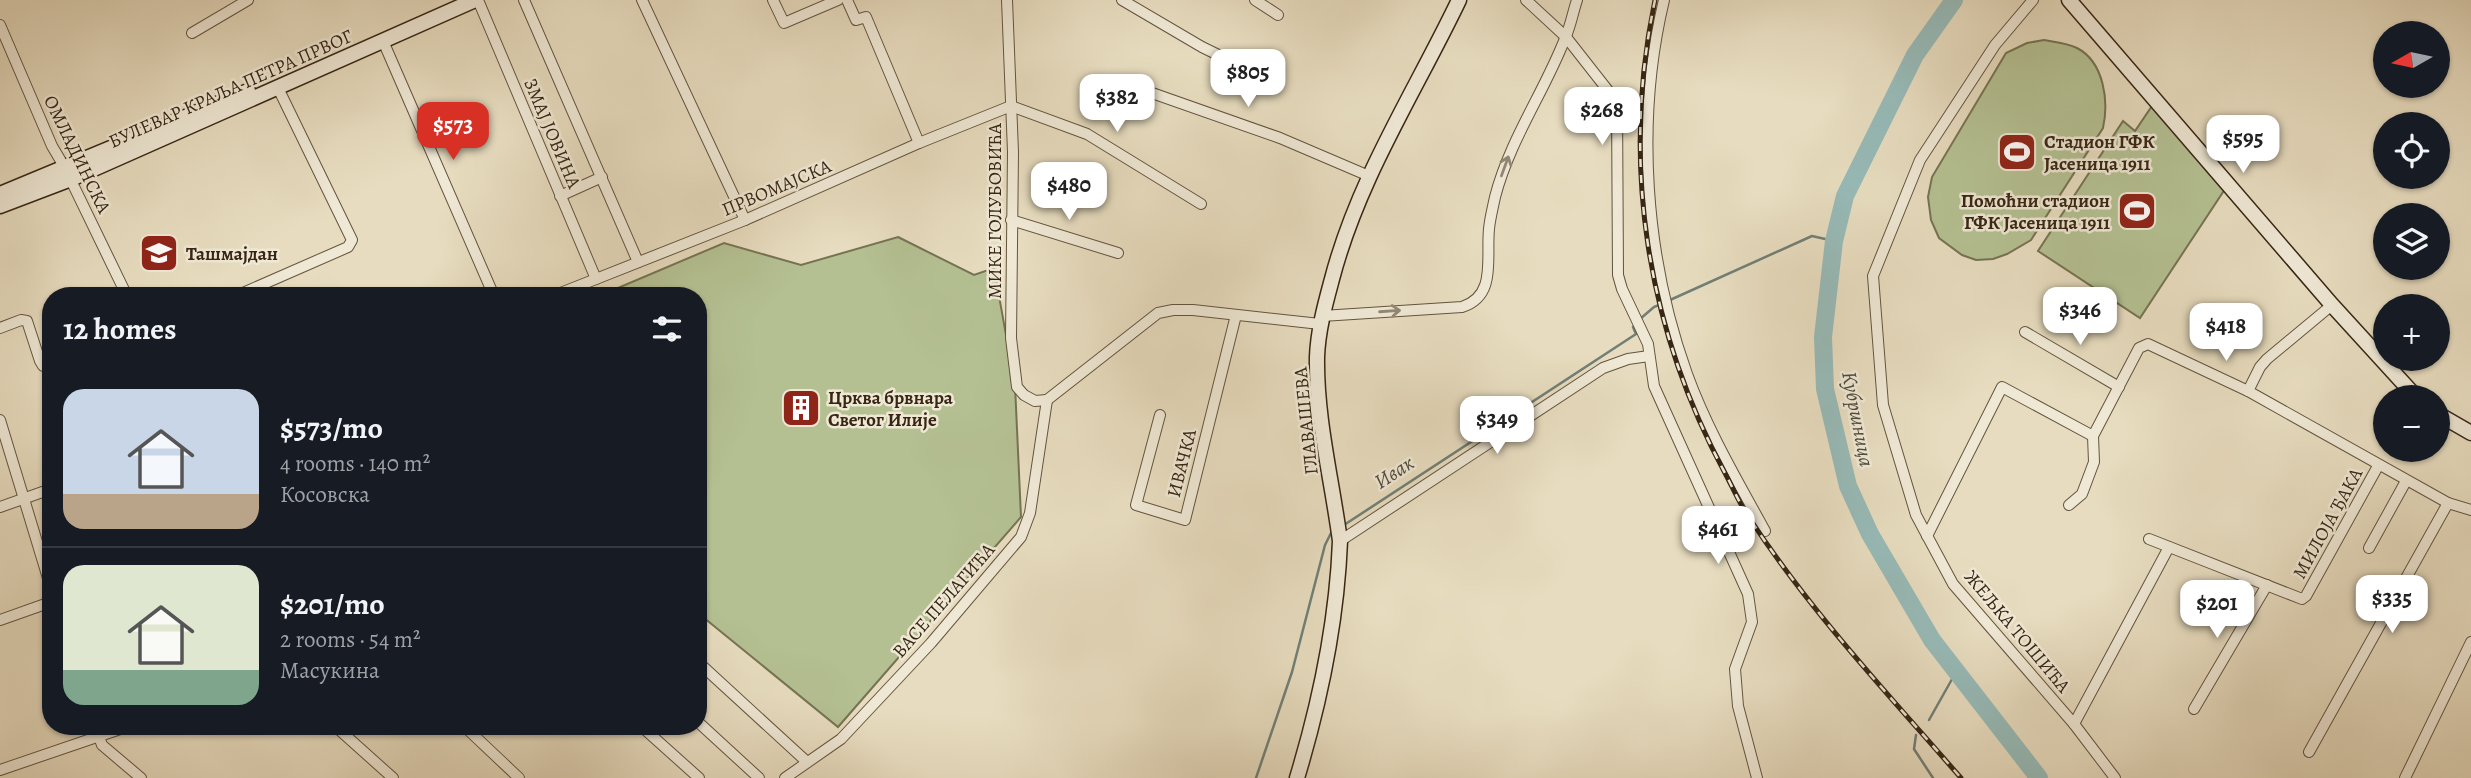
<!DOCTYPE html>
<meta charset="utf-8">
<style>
:root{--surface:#171b24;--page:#242831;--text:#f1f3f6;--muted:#9ea1a6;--line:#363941;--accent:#d93025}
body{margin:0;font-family:Alegreya,serif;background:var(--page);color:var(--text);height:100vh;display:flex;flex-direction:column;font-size:26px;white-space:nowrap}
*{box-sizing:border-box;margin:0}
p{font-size:23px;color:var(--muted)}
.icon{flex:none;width:38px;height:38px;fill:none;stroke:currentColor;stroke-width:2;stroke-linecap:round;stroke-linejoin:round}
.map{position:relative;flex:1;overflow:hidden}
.side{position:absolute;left:42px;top:287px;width:665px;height:448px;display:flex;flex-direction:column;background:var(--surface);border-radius:28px;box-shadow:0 2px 5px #0004}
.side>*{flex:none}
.needle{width:46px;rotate:261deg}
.controls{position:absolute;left:2373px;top:21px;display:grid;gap:14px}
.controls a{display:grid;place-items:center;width:77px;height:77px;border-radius:50%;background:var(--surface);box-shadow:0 2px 5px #0004;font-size:35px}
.price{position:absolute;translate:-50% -60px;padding:0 16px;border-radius:14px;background:#fff;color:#222;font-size:23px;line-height:46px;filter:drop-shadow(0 2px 4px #0008)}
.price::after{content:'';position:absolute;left:50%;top:42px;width:21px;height:16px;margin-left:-10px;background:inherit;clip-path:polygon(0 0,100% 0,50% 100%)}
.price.active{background:var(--accent);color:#fff}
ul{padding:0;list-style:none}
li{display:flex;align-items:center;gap:21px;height:175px;padding:0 21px}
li+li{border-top:2px solid var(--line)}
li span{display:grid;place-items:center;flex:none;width:196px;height:140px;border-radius:21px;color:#555}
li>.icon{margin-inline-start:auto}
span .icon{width:84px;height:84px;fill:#fffc;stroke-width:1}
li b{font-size:30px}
h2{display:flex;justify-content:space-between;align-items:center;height:84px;padding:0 21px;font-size:30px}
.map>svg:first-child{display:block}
</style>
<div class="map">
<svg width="2471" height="778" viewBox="0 0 2471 778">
<rect width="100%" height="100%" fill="#e7dcbf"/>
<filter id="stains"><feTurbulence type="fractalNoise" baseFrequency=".00286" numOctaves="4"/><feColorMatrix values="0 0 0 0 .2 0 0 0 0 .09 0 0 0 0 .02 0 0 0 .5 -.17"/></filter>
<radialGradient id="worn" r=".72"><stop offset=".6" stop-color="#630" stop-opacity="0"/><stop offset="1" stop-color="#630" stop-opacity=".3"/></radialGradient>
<g fill="#b4c092" stroke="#767353" stroke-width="2">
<path d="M 2044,40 C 2055,42 2067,43 2077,48 C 2104,62 2109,101 2103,128 L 2031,240 L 2007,254 L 1993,259 L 1976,260 L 1962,255 L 1939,238 L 1931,220 L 1928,197 L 1932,177 L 2006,53 L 2027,43 Z"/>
<polygon points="2152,106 2225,189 2140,318 2038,251 2123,121 2135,131"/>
<polygon points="898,237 974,275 994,268 1015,385 1021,517 838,727 698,613 698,296 599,296 724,243 801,265"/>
</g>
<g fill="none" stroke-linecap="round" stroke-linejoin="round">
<g stroke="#717f76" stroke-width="2.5">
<polyline points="1670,300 1812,236 1834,241"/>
<polyline points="1640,319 1654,307 1664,303"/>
<polyline points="1344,525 1636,334 1633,327 1636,324"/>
<polyline points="1929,720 1956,672"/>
<polyline points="1916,735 1914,749 1933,778"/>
<polyline points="1256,778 1292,672 1325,545 1332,531"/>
</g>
<polyline stroke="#97bab7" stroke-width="18" points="1954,0 1915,55 1845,196 1834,241 1823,337 1825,389 1848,486 1870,534 1932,640 2039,778"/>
<g stroke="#63543f" stroke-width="12">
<g id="minor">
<polyline points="478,0 596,279"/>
<polyline points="524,0 638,262"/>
<polyline points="642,0 745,220"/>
<polyline points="773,0 784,23 838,0"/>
<polyline points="847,0 856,20 866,17 919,143"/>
<polyline points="1007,0 1013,152 1011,338 1017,387 1024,395 1035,401 1047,400"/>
<polyline points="1122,0 1202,47 1247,69"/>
<polyline points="1255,0 1278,15"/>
<polyline points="1526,0 1566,37 1617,102 1618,275 1622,289 1648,344 1654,386 1748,594 1752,622 1735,669 1738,706 1757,778"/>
<path d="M 1664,0 C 1635,121 1645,257 1687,374 C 1707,429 1737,480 1765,531"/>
<polyline points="2033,0 1995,45 1920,160 1873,276 1883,405 1916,515 1953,584 2074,724 2115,778"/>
<polyline points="0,25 52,146 65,168 127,296"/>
<polyline points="192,33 248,0"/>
<polyline points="383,41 494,296"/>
<polyline points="1115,80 1280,138 1369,176"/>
<polyline points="560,196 602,177"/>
<polyline points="1011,220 1118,253"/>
<polyline points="236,296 348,247 352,240 278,88"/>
<polyline points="553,296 745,220 919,143 1011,106 1087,134 1201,204"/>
<path d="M 1322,316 L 1462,307 C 1497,296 1486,258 1489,229 C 1490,218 1493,207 1495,197 C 1510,139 1545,91 1566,36 C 1571,24 1573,12 1577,0"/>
<polyline points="0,328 21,320 27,321 40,361 43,366 51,366"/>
<polyline points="2025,332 2119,387"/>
<polyline points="2248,391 2260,367 2267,359 2332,305"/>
<polyline points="1047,400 1158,313 1173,310 1193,310 1320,324"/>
<polyline points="1160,415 1136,505 1185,520 1236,315"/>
<polyline points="0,420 51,588"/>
<polyline points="2069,505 2082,494 2094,462 2093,436 2139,348 2148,344 2248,391 2448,503 2471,510"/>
<polyline points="0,507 51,489"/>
<polyline points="1927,536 2002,387 2093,436"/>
<polyline points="2149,539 2302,599 2306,596 2378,466"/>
<polyline points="1340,541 1603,368 1628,359 1649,356"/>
<polyline points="2369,548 2406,481"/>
<polyline points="0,620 51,602"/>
<polyline points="698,662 807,762"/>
<polyline points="2194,709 2267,585"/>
<polyline points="698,722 759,778"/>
<polyline points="2074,724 2169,547"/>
<polyline points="95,726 102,745 141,778"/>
<polyline points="335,726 393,778"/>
<polyline points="464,726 519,778"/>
<polyline points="641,726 699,778"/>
<polyline points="2309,752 2448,503"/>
<polyline points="0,770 129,726"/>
<polyline points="785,778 841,739 931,643 1021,537 1030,513 1047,400"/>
<polyline points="2405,778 2471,642"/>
</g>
</g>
<g stroke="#372614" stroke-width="17">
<g id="secondary">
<polyline points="2069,0 2332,305 2416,397"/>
<polyline points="0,194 248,91"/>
<polyline points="0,206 71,179 475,0"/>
<polyline points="2438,414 2471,433"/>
<path d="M 1297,778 C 1320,702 1337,620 1340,541 C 1332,480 1316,419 1317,357 C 1318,330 1325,305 1332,279 C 1358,179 1415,92 1459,0"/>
</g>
</g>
<use href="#minor" stroke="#efe8d5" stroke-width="10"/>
<use href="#secondary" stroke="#efe8d5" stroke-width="14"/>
<g stroke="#372614" stroke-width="5">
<path id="rail" d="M 1655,0 C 1621,162 1646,327 1725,473 C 1733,488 1740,505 1750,519 C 1811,612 1888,694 1961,778"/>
</g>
<use href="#rail" stroke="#efe8d5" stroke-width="2.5" stroke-dasharray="8" stroke-linecap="butt"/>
</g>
<defs><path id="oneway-shaft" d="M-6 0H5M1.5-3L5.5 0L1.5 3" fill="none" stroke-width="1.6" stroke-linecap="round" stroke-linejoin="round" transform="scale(1.75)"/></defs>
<g stroke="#938774">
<use href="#oneway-shaft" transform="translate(1505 166) rotate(-70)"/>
<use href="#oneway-shaft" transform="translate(1390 311) rotate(-4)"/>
</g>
<defs>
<g id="stadium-square" transform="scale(2.0125)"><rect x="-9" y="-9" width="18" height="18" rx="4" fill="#8f2418" stroke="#efe8d5"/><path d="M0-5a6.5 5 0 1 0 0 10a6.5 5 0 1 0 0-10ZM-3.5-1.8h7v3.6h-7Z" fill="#fff"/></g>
<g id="school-square" transform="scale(2.0125)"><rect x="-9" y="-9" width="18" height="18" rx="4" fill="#8f2418" stroke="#efe8d5"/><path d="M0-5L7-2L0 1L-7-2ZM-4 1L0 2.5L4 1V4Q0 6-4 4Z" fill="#fff"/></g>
<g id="building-square" transform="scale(2.0125)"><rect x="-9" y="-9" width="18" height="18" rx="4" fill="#8f2418" stroke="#efe8d5"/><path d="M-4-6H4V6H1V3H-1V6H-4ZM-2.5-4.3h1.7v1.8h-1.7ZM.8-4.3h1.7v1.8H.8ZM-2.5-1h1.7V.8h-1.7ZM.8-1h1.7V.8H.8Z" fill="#fff"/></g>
</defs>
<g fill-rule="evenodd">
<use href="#stadium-square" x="2017" y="152"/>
<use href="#stadium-square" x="2137" y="211"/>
<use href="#school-square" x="159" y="253"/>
<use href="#building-square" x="801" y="408"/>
</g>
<g text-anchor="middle" stroke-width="5" stroke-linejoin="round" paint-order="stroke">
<g font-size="19" fill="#372614" stroke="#efe8d5">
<text transform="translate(230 88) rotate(-24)" y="7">БУЛЕВАР КРАЉА ПЕТРА ПРВОГ</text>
<text transform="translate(553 133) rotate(67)" y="7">ЗМАЈ ЈОВИНА</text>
<text transform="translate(78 154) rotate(64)" y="7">ОМЛАДИНСКА</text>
<text transform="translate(776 187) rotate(-23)" y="7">ПРВОМАЈСКА</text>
<text transform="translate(994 211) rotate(-90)" y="7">МИКЕ ГОЛУБОВИЋА</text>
<text transform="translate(1305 421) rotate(-96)" y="7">ГЛАВАШЕВА</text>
<text transform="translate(1181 463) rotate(-76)" y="7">ИВАЧКА</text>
<text transform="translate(2327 523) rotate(-61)" y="7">МИЛОЈА ЂАКА</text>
<text transform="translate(943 600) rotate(-49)" y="7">ВАСЕ ПЕЛАГИЋА</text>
<text transform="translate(2018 631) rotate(50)" y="7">ЖЕЉКА ТОШИЋА</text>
</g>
<g font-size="19" font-weight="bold" fill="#372614" stroke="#efe8d5" text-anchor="start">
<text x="2044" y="148">Стадион ГФК<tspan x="2044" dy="22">Јасеница 1911</tspan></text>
<text x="2110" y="207" text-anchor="end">Помоћни стадион<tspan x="2110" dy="22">ГФК Јасеница 1911</tspan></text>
<text x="186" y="260">Ташмајдан</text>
<text x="828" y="404">Црква брвнара<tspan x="828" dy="22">Светог Илије</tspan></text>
</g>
<g font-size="21" font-style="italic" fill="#4f4b3d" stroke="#efe8d5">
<text transform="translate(1858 419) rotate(79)" y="7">Кубршница</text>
<text transform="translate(1394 472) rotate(-33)" y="7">Ивак</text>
</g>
</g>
<rect width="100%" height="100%" filter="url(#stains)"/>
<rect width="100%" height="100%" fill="url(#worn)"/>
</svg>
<div class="controls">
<a><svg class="needle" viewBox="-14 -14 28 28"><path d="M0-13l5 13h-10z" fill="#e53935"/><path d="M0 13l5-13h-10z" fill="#9ea1a6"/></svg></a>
<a><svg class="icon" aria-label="locate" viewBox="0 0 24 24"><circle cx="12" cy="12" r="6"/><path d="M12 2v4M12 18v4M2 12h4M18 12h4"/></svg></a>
<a><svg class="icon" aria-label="layers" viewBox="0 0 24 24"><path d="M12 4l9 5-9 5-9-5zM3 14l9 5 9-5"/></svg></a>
<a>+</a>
<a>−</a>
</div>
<b class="price" style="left:1248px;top:109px">$805</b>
<b class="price" style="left:1117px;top:134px">$382</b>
<b class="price" style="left:1602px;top:147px">$268</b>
<b class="price active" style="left:453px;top:162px">$573</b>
<b class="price" style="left:2243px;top:175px">$595</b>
<b class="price" style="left:1069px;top:222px">$480</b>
<b class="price" style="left:2080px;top:347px">$346</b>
<b class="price" style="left:2226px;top:363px">$418</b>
<b class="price" style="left:1497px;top:456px">$349</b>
<b class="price" style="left:1718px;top:566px">$461</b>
<b class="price" style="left:2392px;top:635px">$335</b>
<b class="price" style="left:2217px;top:640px">$201</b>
<section class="side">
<h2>12 homes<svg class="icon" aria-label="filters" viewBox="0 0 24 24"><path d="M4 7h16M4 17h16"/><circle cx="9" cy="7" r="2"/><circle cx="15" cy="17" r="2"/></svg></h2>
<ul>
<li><span style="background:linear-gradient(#c9d6e8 75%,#b9a48a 0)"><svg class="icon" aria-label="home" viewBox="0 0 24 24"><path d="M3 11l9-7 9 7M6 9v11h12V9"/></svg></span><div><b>$573/mo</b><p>4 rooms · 140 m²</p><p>Косовска</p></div></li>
<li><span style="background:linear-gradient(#dfe7d0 75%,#7fa58c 0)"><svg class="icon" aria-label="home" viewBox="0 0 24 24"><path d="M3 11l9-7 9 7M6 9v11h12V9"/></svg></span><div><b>$201/mo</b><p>2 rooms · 54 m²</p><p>Масукина</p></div></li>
</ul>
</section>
</div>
